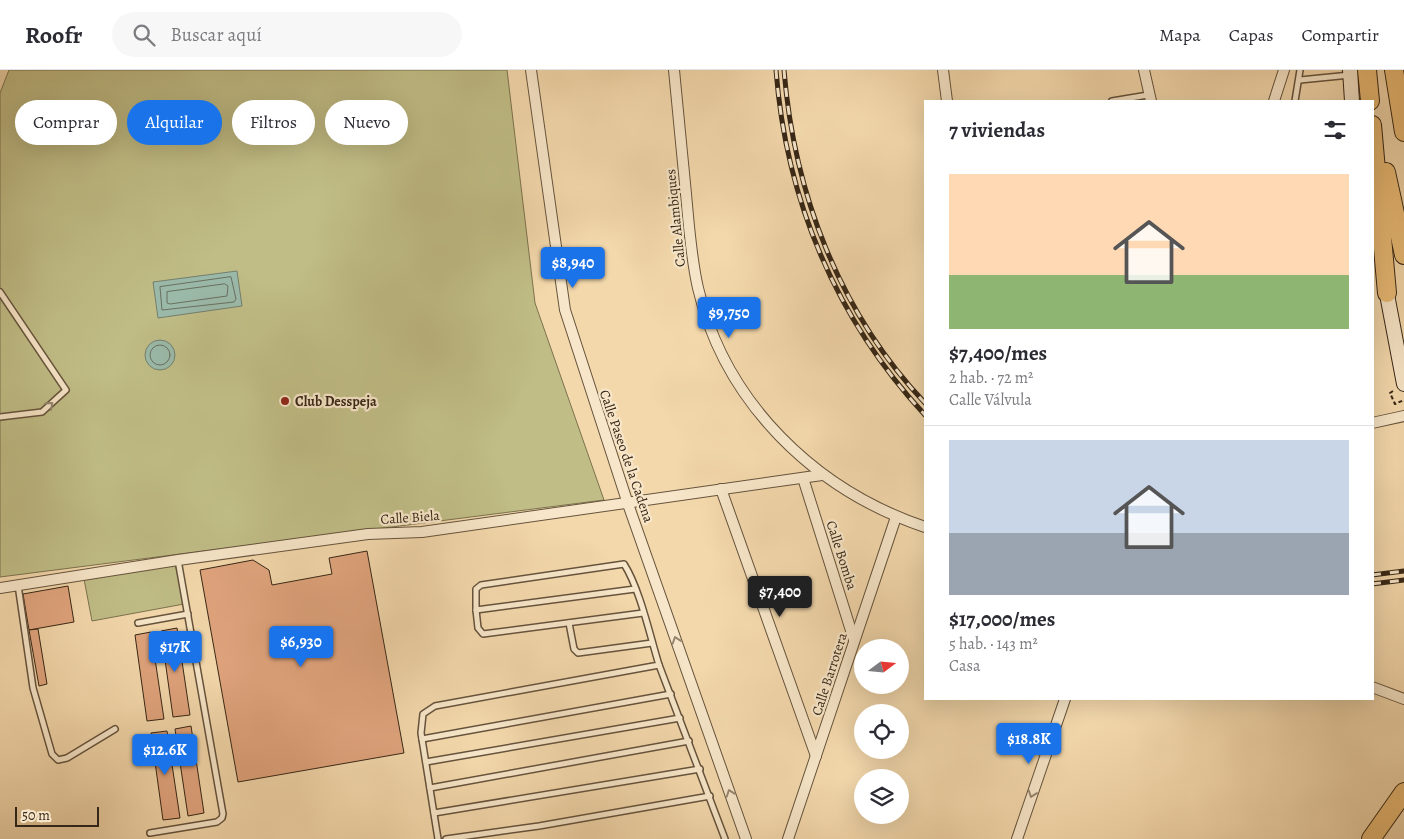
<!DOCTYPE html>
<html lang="es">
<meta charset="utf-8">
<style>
:root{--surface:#fff;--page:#f7f7f7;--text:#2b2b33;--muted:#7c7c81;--line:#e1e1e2;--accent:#1a73e8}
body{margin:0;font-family:Alegreya,serif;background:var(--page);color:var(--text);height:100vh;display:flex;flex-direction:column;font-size:19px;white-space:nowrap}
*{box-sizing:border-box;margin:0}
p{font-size:16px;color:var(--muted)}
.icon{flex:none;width:28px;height:28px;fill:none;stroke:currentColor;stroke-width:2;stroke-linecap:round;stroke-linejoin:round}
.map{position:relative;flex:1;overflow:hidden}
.panel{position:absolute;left:924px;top:30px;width:450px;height:600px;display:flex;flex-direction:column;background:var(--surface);border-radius:0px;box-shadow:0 5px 20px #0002}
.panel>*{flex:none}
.guide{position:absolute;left:15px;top:30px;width:475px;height:45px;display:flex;gap:10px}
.needle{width:32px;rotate:74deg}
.controls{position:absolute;left:854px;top:569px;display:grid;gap:10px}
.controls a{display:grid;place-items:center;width:55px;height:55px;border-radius:50%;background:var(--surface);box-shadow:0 5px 20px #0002;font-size:25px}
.scale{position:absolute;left:15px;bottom:12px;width:84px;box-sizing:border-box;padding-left:5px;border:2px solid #372716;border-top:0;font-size:14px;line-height:18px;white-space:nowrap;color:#372716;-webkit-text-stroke:4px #f7e6c9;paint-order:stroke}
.price{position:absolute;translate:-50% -42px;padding:0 11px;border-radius:5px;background:var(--accent);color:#fff;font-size:16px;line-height:32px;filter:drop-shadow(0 1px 2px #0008)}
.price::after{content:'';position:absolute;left:50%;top:30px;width:15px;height:11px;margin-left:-8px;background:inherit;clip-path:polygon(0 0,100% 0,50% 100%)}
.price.selected{background:#222;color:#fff}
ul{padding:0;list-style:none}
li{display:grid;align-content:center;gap:10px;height:265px;padding:0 25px}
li+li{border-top:1px solid var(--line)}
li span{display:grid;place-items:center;height:155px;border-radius:0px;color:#555}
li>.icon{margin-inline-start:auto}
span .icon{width:90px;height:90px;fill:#fffc;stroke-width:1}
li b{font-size:21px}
h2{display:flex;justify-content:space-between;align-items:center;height:60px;padding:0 25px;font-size:21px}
.chip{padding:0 18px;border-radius:22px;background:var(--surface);box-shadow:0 5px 20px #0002;font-size:18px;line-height:45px}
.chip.selected{background:var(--accent);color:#fff}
header{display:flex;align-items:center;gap:30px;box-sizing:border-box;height:70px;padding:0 25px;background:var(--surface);border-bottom:1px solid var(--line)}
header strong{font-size:24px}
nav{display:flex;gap:28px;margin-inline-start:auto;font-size:18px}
.search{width:350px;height:45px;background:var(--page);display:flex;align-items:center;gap:12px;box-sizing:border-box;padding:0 18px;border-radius:28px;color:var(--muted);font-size:19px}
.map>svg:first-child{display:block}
</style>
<header>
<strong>Roofr</strong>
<div class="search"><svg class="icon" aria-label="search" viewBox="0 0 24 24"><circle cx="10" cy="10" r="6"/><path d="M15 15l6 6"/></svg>Buscar aquí</div>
<nav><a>Mapa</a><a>Capas</a><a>Compartir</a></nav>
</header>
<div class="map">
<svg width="1404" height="769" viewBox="0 0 1404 769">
<rect width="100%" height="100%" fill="#f3d8ac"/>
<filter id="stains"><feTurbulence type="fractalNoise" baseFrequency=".004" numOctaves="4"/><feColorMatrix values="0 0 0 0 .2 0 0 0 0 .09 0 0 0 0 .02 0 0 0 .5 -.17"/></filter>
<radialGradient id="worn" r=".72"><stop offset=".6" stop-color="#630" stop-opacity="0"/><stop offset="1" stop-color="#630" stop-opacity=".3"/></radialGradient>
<g fill="#c0bd86" stroke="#7c724e">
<polygon points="9,0 507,0 535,233 604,430 0,507 0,23"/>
<polygon points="175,493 184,534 92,551 84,509"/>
</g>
<g fill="#9bbaaa" stroke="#737f6f">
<polygon points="237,201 242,236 158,248 153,212"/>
<circle cx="160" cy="285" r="15"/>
</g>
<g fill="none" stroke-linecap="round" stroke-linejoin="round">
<g stroke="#697060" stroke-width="1">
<polygon points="231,207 236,229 234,232 162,240 160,217"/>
<polygon points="225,214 228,216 227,226 170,234 167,233 167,222"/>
<circle cx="160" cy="285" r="10"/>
</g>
</g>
<g fill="#e0a47d" stroke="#372716">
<polygon points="367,481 404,683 238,712 200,500 253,490 269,500 272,515 332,504 329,488"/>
<polygon points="68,516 74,552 29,560 23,524"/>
<polygon points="177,558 190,645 173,647 161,561"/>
<polygon points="38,559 47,614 39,616 29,560"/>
<polygon points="151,562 164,649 147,651 135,565"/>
<polygon points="191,656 204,743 188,746 175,659"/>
<polygon points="167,661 180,748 163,750 151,663"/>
</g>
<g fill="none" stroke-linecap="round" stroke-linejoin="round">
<g stroke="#66533c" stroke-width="8">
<g id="lane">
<polyline points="1300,10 1350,5"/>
<polyline points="1112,31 1148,25"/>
<polyline points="1295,31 1300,0"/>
<polyline points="0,222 66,320 42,342 0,347"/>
<polyline points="18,515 33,618 52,684 58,690 67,688 115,659"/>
<polyline points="476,540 478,558 483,564 643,543"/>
<polyline points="138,553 188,544"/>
<polyline points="569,553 574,579 578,583 652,573"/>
<polyline points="659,595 725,769"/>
<polyline points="422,669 671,624"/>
<polyline points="426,692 680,648"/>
<polyline points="430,718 689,671"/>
<polyline points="434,743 700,699"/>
<polyline points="150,763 217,752 222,748 223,744 178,490"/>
<path d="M 438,769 L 421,663 L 423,644 L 435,636 L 659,595 C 650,566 640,519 624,494 L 481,515 L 476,519 L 476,540 L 635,519"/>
<polyline points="446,769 539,756 710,726"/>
</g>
</g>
<g stroke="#66533c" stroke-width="12">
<g id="street">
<polyline points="531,0 565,240 628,434 746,769"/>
<path d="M 674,0 C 678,41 682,83 686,124 C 689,156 691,188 698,218 C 725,333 815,420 925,457"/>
<polyline points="943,0 947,31"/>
<polyline points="1144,0 1151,31"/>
<polyline points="1274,31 1284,0"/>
<polyline points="1372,353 1404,346"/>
<polyline points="803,408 854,570"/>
<polyline points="721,419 816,686"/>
<polyline points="0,518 178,490 368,464 422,462 822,405"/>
<polyline points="1372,617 1404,629"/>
<polyline points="788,769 896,447"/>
<polyline points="1017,769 1065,629"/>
</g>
</g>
<g stroke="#372716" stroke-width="16">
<g id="secondary">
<polyline points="1350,0 1352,31"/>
<polyline points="1385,214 1404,314"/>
</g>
</g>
<g stroke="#372716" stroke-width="20">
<g id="highway">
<polyline points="1367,0 1370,31"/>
<polyline points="1394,0 1404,62"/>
<polyline points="1372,55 1387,223"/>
<polyline points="1386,102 1404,185"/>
<polyline points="1371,769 1404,722"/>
</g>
</g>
<polyline stroke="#372716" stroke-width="2" stroke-dasharray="4 2.5" stroke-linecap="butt" points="1393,321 1390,323 1395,334 1404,330"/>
<use href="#lane" stroke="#f7e6c9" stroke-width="5"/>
<use href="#street" stroke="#f7e6c9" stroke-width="10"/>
<use href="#secondary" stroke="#f7e6c9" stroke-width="14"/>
<use href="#highway" stroke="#eabc76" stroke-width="18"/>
<g stroke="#372716" stroke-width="5">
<g id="rail">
<path d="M 776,0 C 786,130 836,249 925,345"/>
<path d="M 784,0 C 794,123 839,242 925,333"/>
<polyline points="1372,505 1404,501"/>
<polyline points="1372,514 1404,510"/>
</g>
</g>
<use href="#rail" stroke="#f7e6c9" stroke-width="3" stroke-dasharray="9" stroke-linecap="butt"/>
</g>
<defs><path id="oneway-chevron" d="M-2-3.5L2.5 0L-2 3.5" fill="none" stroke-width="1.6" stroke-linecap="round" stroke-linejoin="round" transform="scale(1.25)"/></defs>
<g stroke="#978670">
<use href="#oneway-chevron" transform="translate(50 335) rotate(-42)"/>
<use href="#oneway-chevron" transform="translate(676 570) rotate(-109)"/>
<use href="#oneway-chevron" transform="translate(730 723) rotate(-109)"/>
<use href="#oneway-chevron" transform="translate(1032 724) rotate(109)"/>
</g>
<circle fill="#8f2418" stroke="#f7e6c9" stroke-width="2" cx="285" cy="331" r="5"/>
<g text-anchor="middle" stroke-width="4.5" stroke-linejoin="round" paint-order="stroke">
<g font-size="14" fill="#372716" stroke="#f7e6c9">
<text transform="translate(675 148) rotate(-96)" y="5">Calle Alambiques</text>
<text transform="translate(627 386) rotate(71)" y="5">Calle Paseo de la Cadena</text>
<text transform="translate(410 447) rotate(-4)" y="5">Calle Biela</text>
<text transform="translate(842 485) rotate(72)" y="5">Calle Bomba</text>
<text transform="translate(829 604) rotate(-72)" y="5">Calle Barrotera</text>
</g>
<g font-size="14" font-weight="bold" fill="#372716" stroke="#f7e6c9" text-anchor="start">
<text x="295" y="336">Club Desspeja</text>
</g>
</g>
<rect width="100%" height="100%" filter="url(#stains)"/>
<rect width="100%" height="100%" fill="url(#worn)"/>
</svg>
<div class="controls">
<a><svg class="needle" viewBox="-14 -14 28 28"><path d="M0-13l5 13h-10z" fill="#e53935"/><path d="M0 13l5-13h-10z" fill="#7c7c81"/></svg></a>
<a><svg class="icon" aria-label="locate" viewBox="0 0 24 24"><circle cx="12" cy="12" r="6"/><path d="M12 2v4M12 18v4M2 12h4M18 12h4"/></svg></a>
<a><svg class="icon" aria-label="layers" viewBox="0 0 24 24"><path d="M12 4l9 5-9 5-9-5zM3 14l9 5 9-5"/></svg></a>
</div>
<div class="scale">50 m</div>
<b class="price" style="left:573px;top:219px">$8,940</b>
<b class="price" style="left:729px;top:269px">$9,750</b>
<b class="price selected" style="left:780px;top:548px">$7,400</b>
<b class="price" style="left:301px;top:598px">$6,930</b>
<b class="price" style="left:175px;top:603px">$17K</b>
<b class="price" style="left:1029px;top:695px">$18.8K</b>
<b class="price" style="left:165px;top:706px">$12.6K</b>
<div class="guide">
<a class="chip">Comprar</a>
<a class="chip selected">Alquilar</a>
<a class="chip">Filtros</a>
<a class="chip">Nuevo</a>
</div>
<section class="panel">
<h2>7 viviendas<svg class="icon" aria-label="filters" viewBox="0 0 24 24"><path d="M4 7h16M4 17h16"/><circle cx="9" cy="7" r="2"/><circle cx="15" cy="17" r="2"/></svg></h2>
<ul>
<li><span style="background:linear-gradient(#ffd9b3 65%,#8fb573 0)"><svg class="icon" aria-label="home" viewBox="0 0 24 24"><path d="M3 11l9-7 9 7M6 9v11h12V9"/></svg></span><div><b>$7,400/mes</b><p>2 hab. · 72 m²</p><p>Calle Válvula</p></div></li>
<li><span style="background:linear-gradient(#c9d6e8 60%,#9aa5b1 0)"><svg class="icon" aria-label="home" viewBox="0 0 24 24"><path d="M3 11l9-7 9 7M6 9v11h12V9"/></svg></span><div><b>$17,000/mes</b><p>5 hab. · 143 m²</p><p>Casa</p></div></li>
</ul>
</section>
</div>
